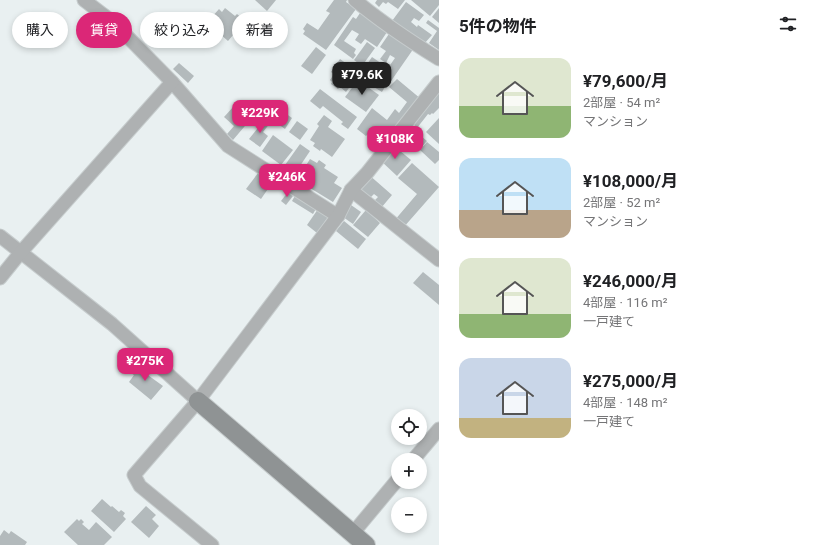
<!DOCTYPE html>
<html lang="ja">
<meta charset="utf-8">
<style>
:root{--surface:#fff;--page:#f6f6f6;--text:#202124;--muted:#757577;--accent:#db2777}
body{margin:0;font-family:Roboto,"Noto Sans JP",sans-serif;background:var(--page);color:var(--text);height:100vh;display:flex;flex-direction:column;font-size:15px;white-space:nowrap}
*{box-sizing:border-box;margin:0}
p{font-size:13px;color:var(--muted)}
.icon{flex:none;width:22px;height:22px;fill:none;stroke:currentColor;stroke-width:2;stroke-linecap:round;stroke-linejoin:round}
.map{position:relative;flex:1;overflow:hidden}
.panel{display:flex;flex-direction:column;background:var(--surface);width:380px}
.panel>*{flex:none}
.guide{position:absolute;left:12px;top:12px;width:367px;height:36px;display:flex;gap:8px}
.tools{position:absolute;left:391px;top:409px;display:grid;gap:8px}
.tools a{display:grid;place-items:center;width:36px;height:36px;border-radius:50%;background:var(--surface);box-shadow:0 2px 6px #0003;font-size:20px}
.price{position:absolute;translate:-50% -34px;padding:0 9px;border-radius:8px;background:var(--accent);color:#fff;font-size:13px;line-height:26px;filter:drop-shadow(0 1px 2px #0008)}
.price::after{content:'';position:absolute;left:50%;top:24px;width:12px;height:9px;margin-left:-6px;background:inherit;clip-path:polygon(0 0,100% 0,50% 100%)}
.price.selected{background:#222;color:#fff}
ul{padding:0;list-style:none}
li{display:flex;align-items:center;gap:12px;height:100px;padding:0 20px}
li span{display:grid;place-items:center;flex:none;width:112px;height:80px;border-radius:12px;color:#555}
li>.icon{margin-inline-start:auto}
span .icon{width:48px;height:48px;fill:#fffc;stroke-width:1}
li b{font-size:17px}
h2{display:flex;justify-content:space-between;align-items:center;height:48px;padding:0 20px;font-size:17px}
.chip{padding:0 14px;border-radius:18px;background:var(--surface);box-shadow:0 2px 6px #0003;font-size:14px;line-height:36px}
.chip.selected{background:var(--accent);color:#fff}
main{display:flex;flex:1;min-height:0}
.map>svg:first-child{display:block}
</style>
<main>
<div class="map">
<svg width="439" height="545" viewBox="0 0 439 545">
<rect width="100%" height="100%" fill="#e9f0f1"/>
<g fill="#b3babc">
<polygon points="255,0 276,0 267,11"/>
<polygon points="334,0 347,0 346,2 356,9 326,50 303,34 305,31 303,29 307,23 318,30 330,13 326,11"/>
<polygon points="377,0 405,0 398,9 388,2 386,4 383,2 379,7 375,3"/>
<polygon points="411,0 439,0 439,5 430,16"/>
<polygon points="406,2 424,15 419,21 414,18 411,22 417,27 418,25 432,35 424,44 392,21"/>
<polygon points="225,8 235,16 237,14 245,21 228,41 220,34 224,29 211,18 219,9 222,12"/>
<polygon points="439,8 439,23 432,17"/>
<polygon points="360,13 384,30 389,29 377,47 365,39 361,44 355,40 359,34 352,30 344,41 356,49 354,53 356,55 353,59 334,45 353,17 356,19"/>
<polygon points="428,20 439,28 439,50 429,43 437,31 426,23"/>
<polygon points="391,31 414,48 389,84 387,83 382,92 359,78 365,69 385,81 365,67 372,57 388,68 395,58 390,55 386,63 380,59 386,51 380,47"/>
<polygon points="367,42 375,48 362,66 354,60"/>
<polygon points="316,47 326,55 312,74 301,66"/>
<polygon points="340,59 347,64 344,68 357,77 346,92 340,87 338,89 331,84 332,82 330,80 334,74 331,72"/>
<polygon points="179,63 194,76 188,83 173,69"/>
<polygon points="397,79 421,99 393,130 392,129 382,142 370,132 366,136 357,129 372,108 387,120 395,109 399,113 407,102 389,87"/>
<polygon points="358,80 379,95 366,112 345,97"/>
<polygon points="320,89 357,117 348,129 341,124 343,122 323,106 320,109 310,101"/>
<polygon points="439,92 439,108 433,114 432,113 430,115 428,114 417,128 413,124"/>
<polygon points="234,106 250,120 233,140 227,134 234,126 224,117"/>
<polygon points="278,108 292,118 285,129 271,119"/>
<polygon points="324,115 332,121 328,127 345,139 332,157 321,149 320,151 313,146 315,143 310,140 319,126 317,124"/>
<polygon points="266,118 271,122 263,132 268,136 260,147 249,139"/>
<polygon points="439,118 439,144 426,132"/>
<polygon points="297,121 308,129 300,140 289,132"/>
<polygon points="410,127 427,141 419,150 407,139 400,147 395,144"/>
<polygon points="273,135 293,150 281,165 262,151"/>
<polygon points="427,142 439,152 439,160 435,164 420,150"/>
<polygon points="300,144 310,151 296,172 285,165"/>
<polygon points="393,145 411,160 397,176 380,160"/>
<polygon points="310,159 317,163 319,160 326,165 324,168 338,177 334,183 342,188 333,202 297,180"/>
<polygon points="412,163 439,187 403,228 394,221 417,194 398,178"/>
<polygon points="258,173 272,183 261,199 246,189"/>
<polygon points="368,174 392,195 381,208 373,202 378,197 374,194 370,198 357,187"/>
<polygon points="288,192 293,196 286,205 281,201"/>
<polygon points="296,194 317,207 313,214 292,201"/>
<polygon points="351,205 361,212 353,224 343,217"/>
<polygon points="318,209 328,217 317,233 307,225"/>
<polygon points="366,210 380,223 368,237 353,225"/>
<polygon points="344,221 366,239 358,249 336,231"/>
<polygon points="423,272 439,285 439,305 413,283"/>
<polygon points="136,364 140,367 141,366 147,371 145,373 163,386 151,400 129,382 134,375 129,372"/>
<polygon points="102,499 111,507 112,506 119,512 121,510 125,513 123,516 126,519 114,532 91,511"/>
<polygon points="146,506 156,515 152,519 159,526 149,538 131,522"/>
<polygon points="77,519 79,521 81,519 84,522 82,524 89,530 96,522 112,537 104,545 78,545 64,532"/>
<polygon points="4,530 9,534 11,531 27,542 25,545 0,545 0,536"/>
</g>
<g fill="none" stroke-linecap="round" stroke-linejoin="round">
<g stroke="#c6cccd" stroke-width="15">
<g id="street">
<polyline points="84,0 114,23 172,82 228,146 338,216"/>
<path d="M 355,0 C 381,22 410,41 439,59"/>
<polyline points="351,190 439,260"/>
<polyline points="0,236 112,324 198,401"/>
<polyline points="0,278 21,252 172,82"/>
<polyline points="413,460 439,429"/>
<polyline points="353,533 398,479"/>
<polyline points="212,545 140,486 134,475 198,401 338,216 351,190 367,173 439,82"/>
</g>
</g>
<g stroke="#c6cccd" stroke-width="20">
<polyline id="secondary" points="198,401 366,545"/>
</g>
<use href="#street" stroke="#aeb1b2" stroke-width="13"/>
<use href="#secondary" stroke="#8f9394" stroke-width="18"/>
</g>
</svg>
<div class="tools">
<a><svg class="icon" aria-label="locate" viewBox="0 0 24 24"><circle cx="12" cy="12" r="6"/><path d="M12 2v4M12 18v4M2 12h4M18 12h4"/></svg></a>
<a>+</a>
<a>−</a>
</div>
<b class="price selected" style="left:362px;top:96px">¥79.6K</b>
<b class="price" style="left:260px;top:134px">¥229K</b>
<b class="price" style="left:395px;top:160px">¥108K</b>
<b class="price" style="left:287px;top:198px">¥246K</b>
<b class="price" style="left:145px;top:382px">¥275K</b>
<div class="guide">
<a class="chip">購入</a>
<a class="chip selected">賃貸</a>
<a class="chip">絞り込み</a>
<a class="chip">新着</a>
</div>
</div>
<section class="panel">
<h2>5件の物件<svg class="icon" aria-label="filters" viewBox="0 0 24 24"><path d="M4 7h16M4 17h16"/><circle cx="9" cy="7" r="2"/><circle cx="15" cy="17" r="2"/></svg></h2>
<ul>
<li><span style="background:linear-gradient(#dfe7d0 60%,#8fb573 0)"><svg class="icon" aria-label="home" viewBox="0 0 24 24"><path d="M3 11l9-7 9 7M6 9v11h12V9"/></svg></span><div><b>¥79,600/月</b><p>2部屋 · 54 m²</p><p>マンション</p></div></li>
<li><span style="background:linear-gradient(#bfe0f5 65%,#b9a48a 0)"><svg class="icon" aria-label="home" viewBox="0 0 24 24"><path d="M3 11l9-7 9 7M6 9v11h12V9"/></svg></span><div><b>¥108,000/月</b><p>2部屋 · 52 m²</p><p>マンション</p></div></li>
<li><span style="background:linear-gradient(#dfe7d0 70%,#8fb573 0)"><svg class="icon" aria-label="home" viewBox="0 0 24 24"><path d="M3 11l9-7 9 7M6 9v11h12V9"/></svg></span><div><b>¥246,000/月</b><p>4部屋 · 116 m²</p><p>一戸建て</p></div></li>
<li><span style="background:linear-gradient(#c9d6e8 75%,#c2b280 0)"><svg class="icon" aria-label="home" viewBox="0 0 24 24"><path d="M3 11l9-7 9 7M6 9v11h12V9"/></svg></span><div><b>¥275,000/月</b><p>4部屋 · 148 m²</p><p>一戸建て</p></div></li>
</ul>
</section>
</main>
